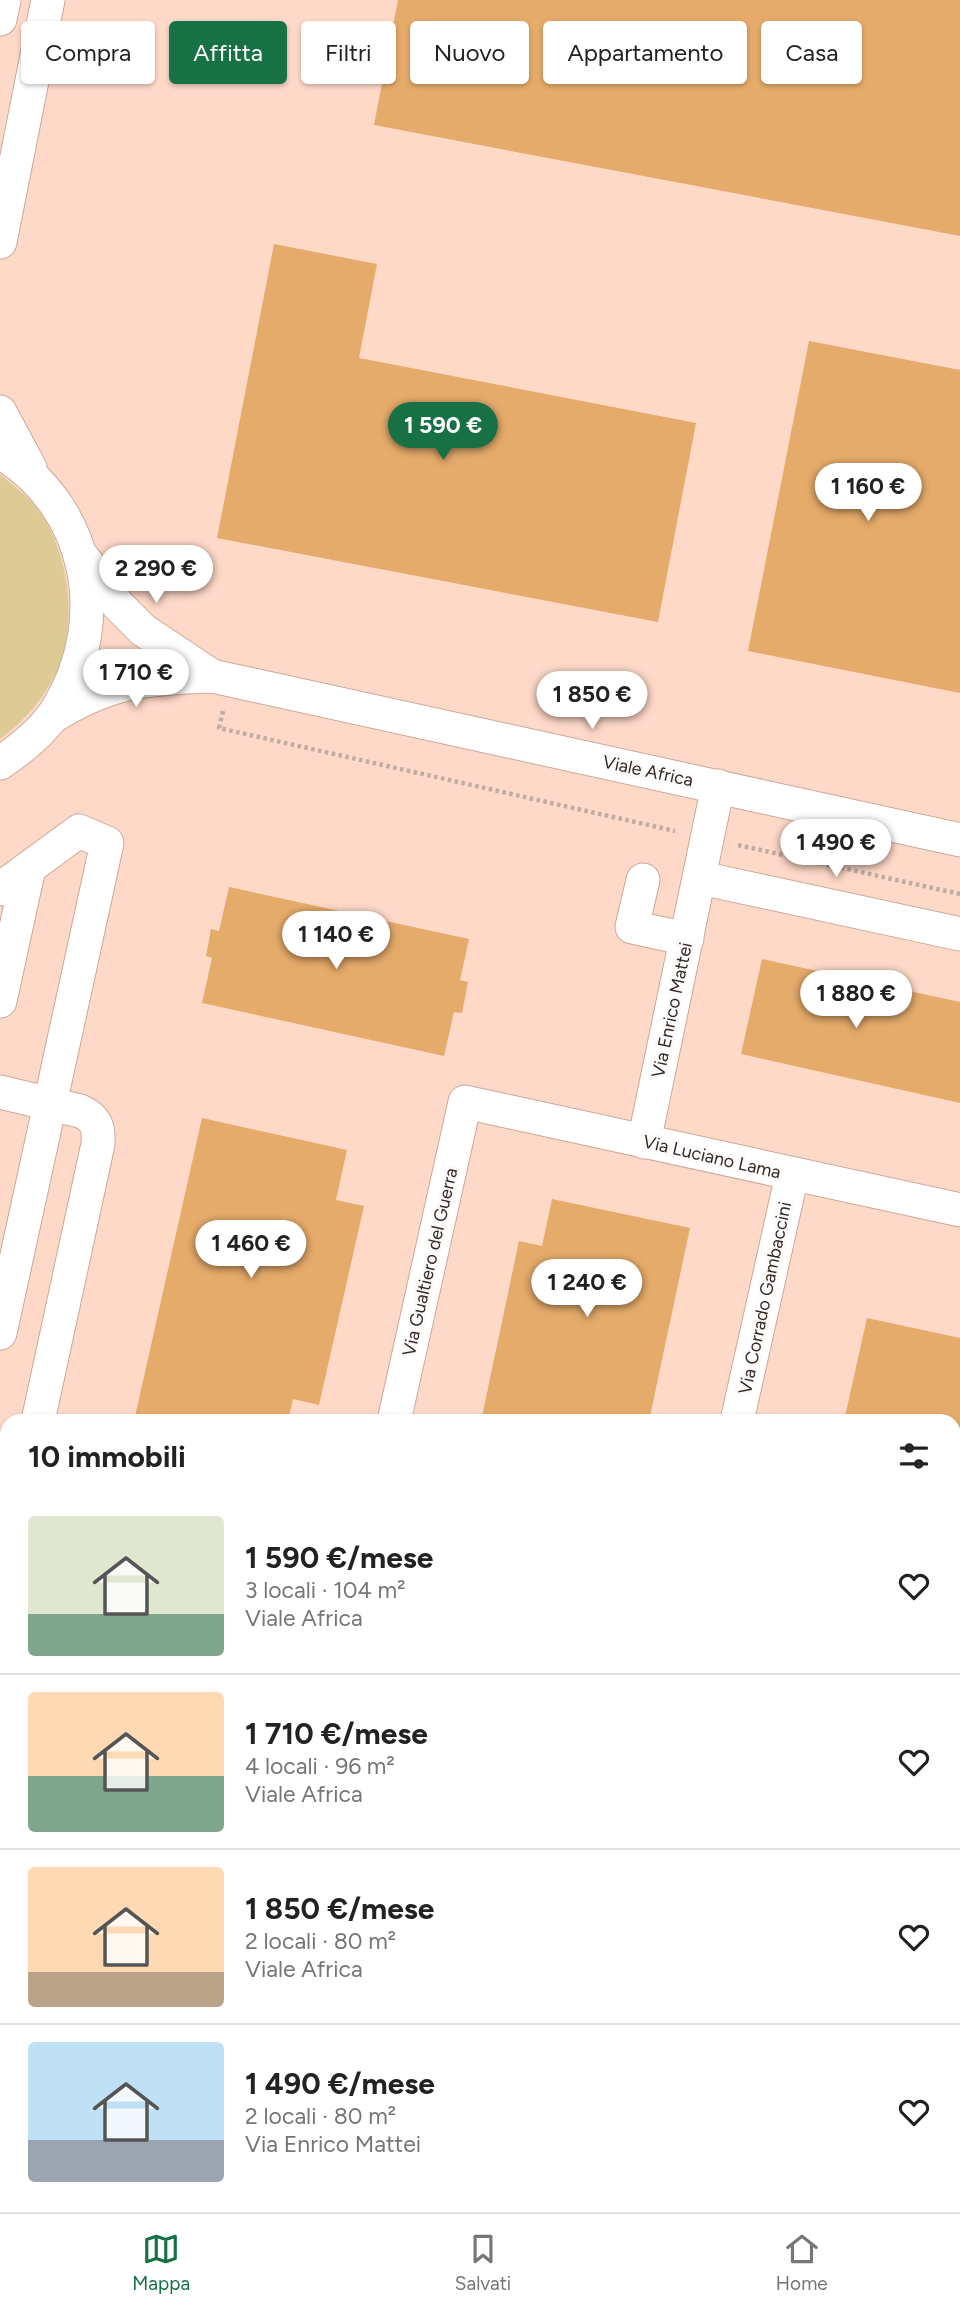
<!DOCTYPE html>
<html lang="it">
<meta charset="utf-8">
<style>
:root{--surface:#fff;--page:#f6f6f6;--text:#222;--muted:#767676;--line:#e0e0e0;--accent:#187145}
body{margin:0;font-family:Figtree,sans-serif;background:var(--page);color:var(--text);height:100vh;display:flex;flex-direction:column;font-size:26px;white-space:nowrap}
*{box-sizing:border-box;margin:0}
p{font-size:23px;color:var(--muted)}
.icon{flex:none;width:38px;height:38px;fill:none;stroke:currentColor;stroke-width:2;stroke-linecap:round;stroke-linejoin:round}
.map{position:relative;flex:1;overflow:hidden}
.sheet{position:absolute;left:0px;top:1414px;width:961px;height:798px;display:flex;flex-direction:column;background:var(--surface);border-radius:21px 21px 0 0;box-shadow:0 2px 5px #0004}
.sheet>*{flex:none}
.guide{position:absolute;left:21px;top:21px;width:919px;height:63px;display:flex;gap:14px}
.price{position:absolute;translate:-50% -60px;padding:0 16px;border-radius:24px;background:#fff;color:#222;font-size:23px;line-height:46px;filter:drop-shadow(0 2px 4px #0008)}
.price::after{content:'';position:absolute;left:50%;top:42px;width:21px;height:16px;margin-left:-10px;background:inherit;clip-path:polygon(0 0,100% 0,50% 100%)}
.price.current{background:var(--accent);color:#fff}
ul{padding:0;list-style:none}
li{display:flex;align-items:center;gap:21px;height:175px;padding:0 28px}
li+li{border-top:2px solid var(--line)}
li span{display:grid;place-items:center;flex:none;width:196px;height:140px;border-radius:7px;color:#555}
li>.icon{margin-inline-start:auto}
span .icon{width:84px;height:84px;fill:#fffc;stroke-width:1}
li b{font-size:30px}
h2{display:flex;justify-content:space-between;align-items:center;height:84px;padding:0 28px;font-size:30px}
.chip{padding:0 24px;border-radius:7px;background:var(--surface);box-shadow:0 2px 5px #0004;font-size:24px;line-height:63px}
.chip.current{background:var(--accent);color:#fff}
.tab-bar{display:flex;justify-content:space-around;align-items:center;height:98px;border-top:2px solid var(--line);background:var(--surface);font-size:19px;color:var(--muted)}
.tab-bar a{display:grid;justify-items:center;gap:4px}
.tab-bar .current{color:var(--accent)}
.map>svg:first-child{display:block}
</style>
<div class="map">
<svg width="960" height="2212" viewBox="0 0 960 2212">
<rect width="100%" height="100%" fill="#ffe8dd"/>
<polygon fill="#fed9c8" points="0,0 960,0 960,2212 151,2212 122,2205 954,2205 954,1421 7,1421 7,2178 0,2176"/>
<path fill="#deca95" d="M 0,474 C 9,482 20,490 29,499 C 71,544 82,631 50,684 C 37,707 20,724 0,739 Z"/>
<g fill="none" stroke-linecap="round" stroke-linejoin="round">
<g stroke="#e08ba2" stroke-width="10">
<polyline points="5,2186 7,2187"/>
<polyline points="50,2205 67,2212"/>
</g>
</g>
<g fill="#e5ab6a">
<polygon points="398,0 960,0 960,236 374,125"/>
<polygon points="274,244 377,264 359,358 696,423 658,622 217,538"/>
<polygon points="809,341 960,370 960,693 748,651"/>
<polygon points="229,887 469,939 460,980 468,982 462,1013 454,1012 444,1056 202,1003 212,958 206,956 211,929 219,931"/>
<polygon points="762,959 960,1002 960,1103 741,1054"/>
<polygon points="202,1118 347,1150 336,1200 364,1206 319,1405 293,1399 288,1421 134,1421"/>
<polygon points="552,1199 690,1228 649,1421 481,1421 519,1241 542,1246"/>
<polygon points="867,1318 960,1338 960,2090 954,2089 954,1421 844,1421"/>
</g>
<g fill="none" stroke-linecap="round" stroke-linejoin="round">
<g stroke="#cca898" stroke-width="35">
<g id="minor">
<polyline points="0,19 4,0"/>
<polyline points="0,242 48,0"/>
<polyline points="0,412 30,468"/>
<path d="M 0,452 C 91,507 111,620 58,708 C 44,731 21,749 0,763"/>
<polyline points="84,559 118,605 143,630 212,676"/>
<path d="M 52,717 C 110,681 146,678 212,676 L 960,840"/>
<polyline points="701,878 960,934"/>
<polyline points="643,880 632,927 687,939"/>
<polyline points="0,889 79,831 107,843 0,1333"/>
<polyline points="0,1001 29,868"/>
<path d="M 0,1092 L 80,1111 C 96,1118 99,1127 98,1144 L 38,1421"/>
<polyline points="644,1142 718,786"/>
<polyline points="394,1421 465,1102 960,1210"/>
<polyline points="737,1421 792,1175"/>
<polyline points="0,1594 7,1563"/>
<polyline points="0,2098 7,2100"/>
<polyline points="516,2205 550,2212"/>
</g>
</g>
<g stroke="#c0aca2" stroke-width="4.5" stroke-dasharray="3.5 3.5" stroke-linecap="butt">
<polyline points="223,711 219,728 675,831"/>
<polyline points="738,845 960,894"/>
</g>
<use href="#minor" stroke="#fff" stroke-width="33"/>
</g>
<g text-anchor="middle" stroke-width="7" stroke-linejoin="round" paint-order="stroke">
<g font-size="18" fill="#362822" stroke="#fbfbfb">
<text transform="translate(648 771) rotate(12)" y="6">Viale Africa</text>
<text transform="translate(672 1010) rotate(-78)" y="6">Via Enrico Mattei</text>
<text transform="translate(712 1157) rotate(13)" y="6">Via Luciano Lama</text>
<text transform="translate(430 1262) rotate(-77)" y="6">Via Gualtiero del Guerra</text>
<text transform="translate(765 1298) rotate(-78)" y="6">Via Corrado Gambaccini</text>
</g>
</g>
</svg>
<b class="price current" style="left:443px;top:462px">1 590 €</b>
<b class="price" style="left:868px;top:523px">1 160 €</b>
<b class="price" style="left:156px;top:605px">2 290 €</b>
<b class="price" style="left:136px;top:709px">1 710 €</b>
<b class="price" style="left:592px;top:731px">1 850 €</b>
<b class="price" style="left:836px;top:879px">1 490 €</b>
<b class="price" style="left:336px;top:971px">1 140 €</b>
<b class="price" style="left:856px;top:1030px">1 880 €</b>
<b class="price" style="left:251px;top:1280px">1 460 €</b>
<b class="price" style="left:587px;top:1319px">1 240 €</b>
<div class="guide">
<a class="chip">Compra</a>
<a class="chip current">Affitta</a>
<a class="chip">Filtri</a>
<a class="chip">Nuovo</a>
<a class="chip">Appartamento</a>
<a class="chip">Casa</a>
</div>
<section class="sheet">
<h2>10 immobili<svg class="icon" aria-label="filters" viewBox="0 0 24 24"><path d="M4 7h16M4 17h16"/><circle cx="9" cy="7" r="2"/><circle cx="15" cy="17" r="2"/></svg></h2>
<ul>
<li><span style="background:linear-gradient(#dfe7d0 70%,#7fa58c 0)"><svg class="icon" aria-label="home" viewBox="0 0 24 24"><path d="M3 11l9-7 9 7M6 9v11h12V9"/></svg></span><div><b>1 590 €/mese</b><p>3 locali · 104 m²</p><p>Viale Africa</p></div><svg class="icon" aria-label="heart" viewBox="0 0 24 24"><path d="M12 20l-8-8c-3-5 5-10 8-4 3-6 11-1 8 4z"/></svg></li>
<li><span style="background:linear-gradient(#ffd9b3 60%,#7fa58c 0)"><svg class="icon" aria-label="home" viewBox="0 0 24 24"><path d="M3 11l9-7 9 7M6 9v11h12V9"/></svg></span><div><b>1 710 €/mese</b><p>4 locali · 96 m²</p><p>Viale Africa</p></div><svg class="icon" aria-label="heart" viewBox="0 0 24 24"><path d="M12 20l-8-8c-3-5 5-10 8-4 3-6 11-1 8 4z"/></svg></li>
<li><span style="background:linear-gradient(#ffd9b3 75%,#b9a48a 0)"><svg class="icon" aria-label="home" viewBox="0 0 24 24"><path d="M3 11l9-7 9 7M6 9v11h12V9"/></svg></span><div><b>1 850 €/mese</b><p>2 locali · 80 m²</p><p>Viale Africa</p></div><svg class="icon" aria-label="heart" viewBox="0 0 24 24"><path d="M12 20l-8-8c-3-5 5-10 8-4 3-6 11-1 8 4z"/></svg></li>
<li><span style="background:linear-gradient(#bfe0f5 70%,#9aa5b1 0)"><svg class="icon" aria-label="home" viewBox="0 0 24 24"><path d="M3 11l9-7 9 7M6 9v11h12V9"/></svg></span><div><b>1 490 €/mese</b><p>2 locali · 80 m²</p><p>Via Enrico Mattei</p></div><svg class="icon" aria-label="heart" viewBox="0 0 24 24"><path d="M12 20l-8-8c-3-5 5-10 8-4 3-6 11-1 8 4z"/></svg></li>
</ul>
</section>
</div>
<nav class="tab-bar">
<a class="current"><svg class="icon" aria-label="map" viewBox="0 0 24 24"><path d="M3 6l6-2 6 2 6-2v14l-6 2-6-2-6 2zM9 4v14M15 6v14"/></svg>Mappa</a>
<a><svg class="icon" aria-label="saved" viewBox="0 0 24 24"><path d="M7 4h10v16l-5-4-5 4z"/></svg>Salvati</a>
<a><svg class="icon" aria-label="home" viewBox="0 0 24 24"><path d="M3 11l9-7 9 7M6 9v11h12V9"/></svg>Home</a>
</nav>
